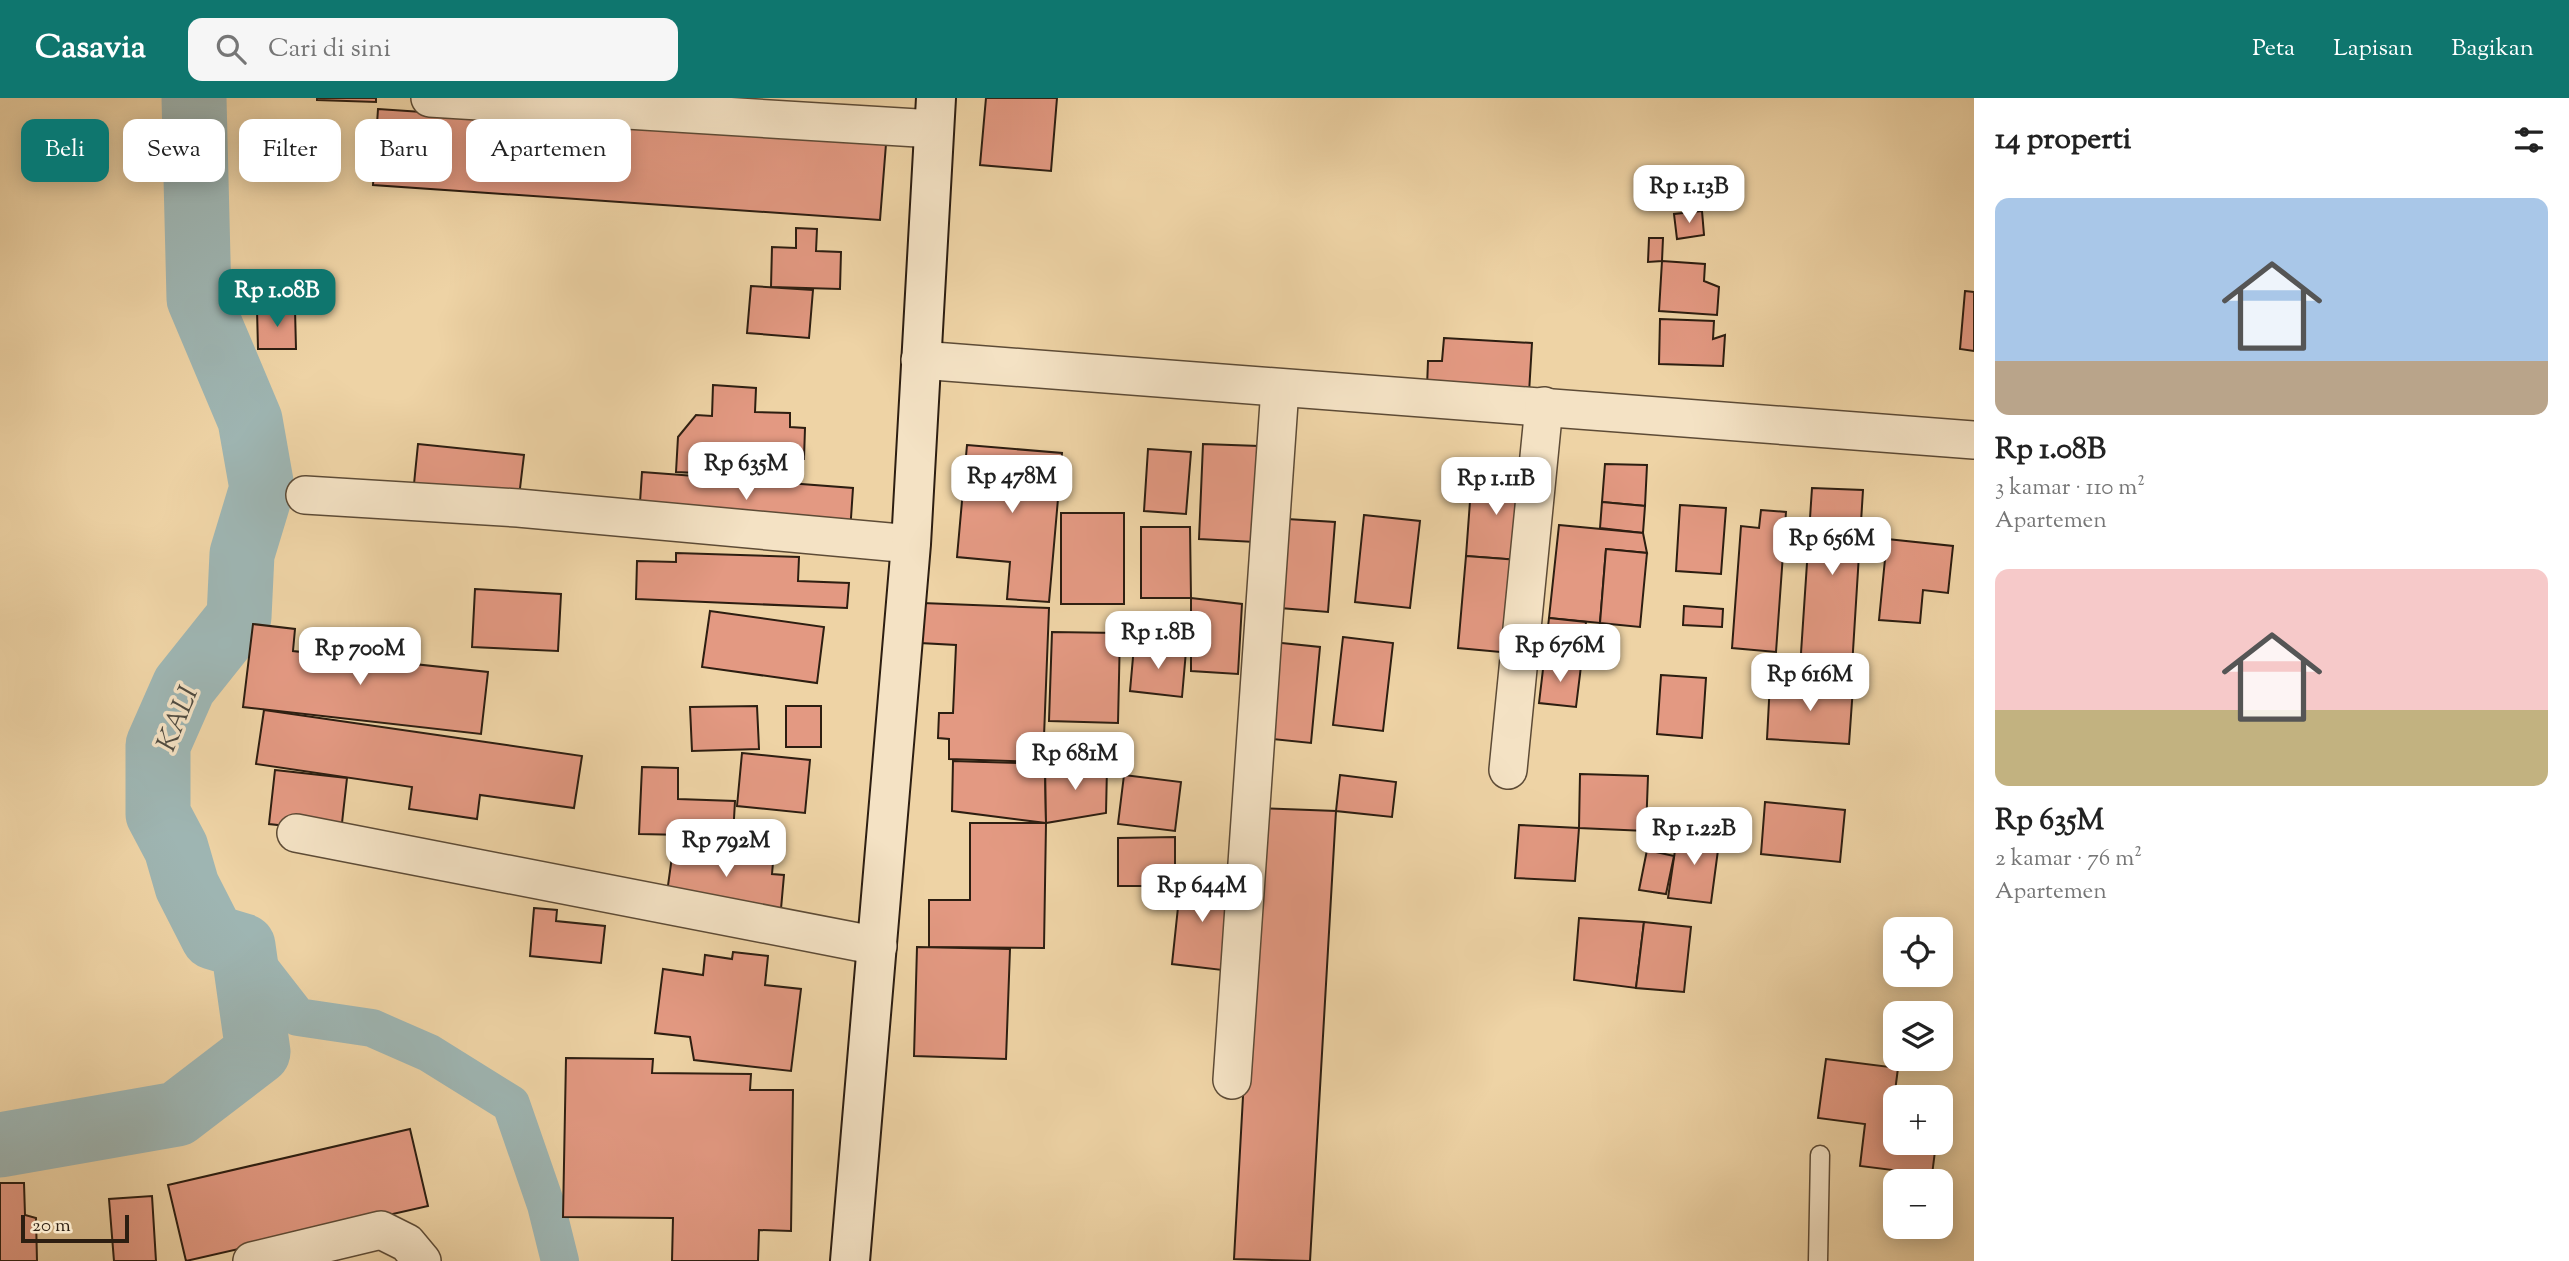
<!DOCTYPE html>
<html lang="id">
<meta charset="utf-8">
<style>
:root{--surface:#fff;--page:#f6f6f6;--text:#222;--muted:#767676;--accent:#0f766e}
body{margin:0;font-family:"Sorts Mill Goudy",serif;background:var(--page);color:var(--text);height:100vh;display:flex;flex-direction:column;font-size:26px;white-space:nowrap}
*{box-sizing:border-box;margin:0}
p{font-size:23px;color:var(--muted)}
.icon{flex:none;width:38px;height:38px;fill:none;stroke:currentColor;stroke-width:2;stroke-linecap:round;stroke-linejoin:round}
.map{position:relative;flex:1;overflow:hidden}
.details{display:flex;flex-direction:column;background:var(--surface);width:595px}
.details>*{flex:none}
.top-card{position:absolute;left:21px;top:21px;width:665px;height:63px;display:flex;gap:14px}
.controls{position:absolute;left:1883px;top:819px;display:grid;gap:14px}
.controls a{display:grid;place-items:center;width:70px;height:70px;border-radius:14px;background:var(--surface);box-shadow:0 4px 18px #0003;font-size:35px}
.scale{position:absolute;left:21px;bottom:18px;width:108px;box-sizing:border-box;padding-left:7px;border:4px solid #2d1e11;border-top:0;font-size:19px;line-height:24px;white-space:nowrap;color:#2d1e11;-webkit-text-stroke:5px #f4e2c4;paint-order:stroke}
.price{position:absolute;translate:-50% -60px;padding:0 16px;border-radius:14px;background:#fff;color:#222;font-size:23px;line-height:46px;filter:drop-shadow(0 2px 4px #0008)}
.price::after{content:'';position:absolute;left:50%;top:42px;width:21px;height:16px;margin-left:-10px;background:inherit;clip-path:polygon(0 0,100% 0,50% 100%)}
.price.current{background:var(--accent);color:#fff}
ul{padding:0;list-style:none}
li{display:grid;align-content:center;gap:14px;height:371px;padding:0 21px}
li span{display:grid;place-items:center;height:217px;border-radius:14px;color:#555}
li>.icon{margin-inline-start:auto}
span .icon{width:126px;height:126px;fill:#fffc;stroke-width:1}
li b{font-size:30px}
h2{display:flex;justify-content:space-between;align-items:center;height:84px;padding:0 21px;font-size:30px}
.pill{padding:0 24px;border-radius:14px;background:var(--surface);box-shadow:0 4px 18px #0003;font-size:24px;line-height:63px}
.pill.current{background:var(--accent);color:#fff}
header{display:flex;align-items:center;gap:42px;box-sizing:border-box;height:98px;padding:0 35px;background:var(--accent);color:#fff}
header strong{font-size:33px}
nav{display:flex;gap:38px;margin-inline-start:auto;font-size:24px}
.search{width:490px;height:63px;background:var(--page);display:flex;align-items:center;gap:18px;box-sizing:border-box;padding:0 24px;border-radius:14px;color:var(--muted);font-size:26px}
main{display:flex;flex:1;min-height:0}
.map>svg:first-child{display:block}
</style>
<header>
<strong>Casavia</strong>
<div class="search"><svg class="icon" aria-label="search" viewBox="0 0 24 24"><circle cx="10" cy="10" r="6"/><path d="M15 15l6 6"/></svg>Cari di sini</div>
<nav><a>Peta</a><a>Lapisan</a><a>Bagikan</a></nav>
</header>
<main>
<div class="map">
<svg width="1974" height="1163" viewBox="0 0 1974 1163">
<rect width="100%" height="100%" fill="#eed3a5"/>
<filter id="stains"><feTurbulence type="fractalNoise" baseFrequency=".00286" numOctaves="4"/><feColorMatrix values="0 0 0 0 .2 0 0 0 0 .09 0 0 0 0 .02 0 0 0 .5 -.17"/></filter>
<radialGradient id="worn" r=".72"><stop offset=".6" stop-color="#630" stop-opacity="0"/><stop offset="1" stop-color="#630" stop-opacity=".3"/></radialGradient>
<g fill="none" stroke-linecap="round" stroke-linejoin="round">
<polyline stroke="#9eb5b2" stroke-width="38" points="263,874 298,919 372,930 429,955 511,1006 546,1107 560,1163"/>
<polyline stroke="#9eb5b2" stroke-width="65" points="0,1047 177,1016 258,954 243,848 213,839 187,788 176,750 158,716 158,647 184,588 239,519 242,456 262,390 250,322 199,201 194,0"/>
</g>
<g fill="#e39982" stroke="#2d1e11" stroke-width="2">
<polygon points="317,0 376,0 376,4 317,2"/>
<polygon points="986,0 1057,0 1051,73 980,67"/>
<polygon points="378,11 886,46 880,122 373,87"/>
<polygon points="1702,113 1704,137 1677,141 1674,116"/>
<polygon points="796,130 817,131 816,153 841,154 840,191 771,189 772,149 796,150"/>
<polygon points="1649,140 1663,140 1662,163 1648,164"/>
<polygon points="1662,163 1705,166 1704,183 1719,189 1717,217 1659,213"/>
<polygon points="751,188 813,192 809,240 747,235"/>
<polygon points="1965,193 1974,194 1974,253 1960,251"/>
<polygon points="257,211 295,211 296,251 258,251"/>
<polygon points="1660,221 1714,223 1713,241 1725,237 1723,268 1659,266"/>
<polygon points="1444,240 1532,245 1529,295 1427,289 1428,263 1442,263"/>
<polygon points="713,287 756,290 755,314 790,315 790,329 805,330 804,361 787,360 786,379 676,374 678,339 696,317 712,318"/>
<polygon points="418,346 524,357 518,407 413,396"/>
<polygon points="1203,346 1259,348 1255,444 1199,441"/>
<polygon points="967,347 1062,355 1049,504 1007,501 1010,464 957,459"/>
<polygon points="1148,351 1191,354 1186,416 1144,413"/>
<polygon points="1605,366 1647,367 1645,408 1602,404"/>
<polygon points="642,374 853,390 850,435 639,419"/>
<polygon points="1472,376 1526,380 1519,462 1466,458"/>
<polygon points="1812,390 1863,392 1852,569 1812,566 1801,555"/>
<polygon points="1602,404 1645,408 1643,435 1600,430"/>
<polygon points="1680,407 1726,410 1721,476 1676,473"/>
<polygon points="1761,412 1786,414 1776,554 1732,550 1741,428 1759,430"/>
<rect x="1061" y="415" width="63" height="91"/>
<polygon points="1364,417 1420,423 1410,510 1355,504"/>
<polygon points="1287,421 1335,424 1328,514 1280,510"/>
<polygon points="1559,427 1643,435 1647,455 1606,451 1600,525 1549,520"/>
<polygon points="1141,429 1190,429 1191,500 1141,500"/>
<polygon points="1887,441 1953,448 1948,495 1923,492 1920,525 1879,522"/>
<polygon points="1606,451 1647,455 1640,529 1600,525"/>
<polygon points="676,455 799,459 798,483 849,485 847,510 636,501 637,463 676,464"/>
<polygon points="1466,458 1519,462 1511,555 1458,550"/>
<polygon points="475,491 561,496 558,553 472,549"/>
<polygon points="1191,500 1242,506 1238,576 1191,573"/>
<polygon points="922,505 1049,510 1043,664 949,661 949,641 938,640 939,615 953,615 956,547 920,545"/>
<polygon points="1684,508 1723,511 1722,529 1683,527"/>
<polygon points="710,513 824,529 817,585 702,569"/>
<polygon points="1549,520 1586,524 1581,568 1544,563"/>
<polygon points="253,526 295,531 293,553 488,574 481,636 243,609"/>
<polygon points="1052,534 1120,535 1118,625 1049,623"/>
<polygon points="1343,539 1393,545 1383,633 1333,627"/>
<polygon points="1272,544 1320,549 1311,645 1263,640"/>
<polygon points="1134,548 1186,553 1182,599 1130,593"/>
<polygon points="1544,563 1581,568 1576,609 1539,605"/>
<polygon points="1661,577 1706,580 1702,640 1657,636"/>
<polygon points="1770,584 1853,589 1849,646 1767,641"/>
<polygon points="757,608 759,651 692,653 690,609"/>
<rect x="786" y="608" width="35" height="41"/>
<polygon points="264,612 582,658 574,710 480,697 477,721 409,711 412,689 256,666"/>
<polygon points="742,655 810,662 805,715 737,708"/>
<polygon points="953,663 1045,666 1046,725 952,713"/>
<polygon points="1045,666 1107,669 1106,715 1046,725"/>
<polygon points="642,669 678,670 678,701 735,703 733,738 639,736"/>
<polygon points="275,672 347,680 341,734 269,726"/>
<polygon points="1580,676 1648,678 1646,733 1579,730"/>
<polygon points="1124,677 1181,684 1175,733 1118,726"/>
<polygon points="1340,677 1396,684 1392,719 1336,713"/>
<polygon points="1765,704 1845,712 1840,764 1761,756"/>
<polygon points="1259,710 1336,713 1310,1163 1234,1161"/>
<polygon points="970,725 1046,725 1044,850 929,849 929,802 970,802"/>
<polygon points="1519,727 1579,730 1575,783 1515,780"/>
<polygon points="1678,732 1720,737 1711,805 1668,800"/>
<polygon points="1175,739 1175,788 1118,788 1118,740"/>
<polygon points="674,744 774,753 772,776 784,777 780,822 666,802"/>
<polygon points="1647,752 1674,758 1666,796 1639,792"/>
<polygon points="1181,781 1231,786 1222,872 1172,866"/>
<polygon points="534,810 557,812 556,823 605,828 601,865 530,858"/>
<polygon points="1579,820 1644,824 1636,890 1574,882"/>
<polygon points="1644,824 1691,829 1684,894 1636,890"/>
<polygon points="917,849 1010,851 1006,961 914,958"/>
<polygon points="733,854 768,858 765,887 801,891 791,973 694,962 690,939 655,935 663,871 703,877 705,857 732,861"/>
<polygon points="566,960 653,961 652,975 751,976 750,992 793,992 791,1133 759,1132 758,1163 672,1163 673,1120 563,1119"/>
<polygon points="1826,961 1898,970 1892,1017 1895,1017 1895,1045 1936,1045 1932,1077 1860,1068 1865,1026 1818,1020"/>
<polygon points="410,1031 428,1108 186,1163 168,1087"/>
<polygon points="0,1085 24,1085 25,1117 36,1120 37,1163 0,1163"/>
<polygon points="152,1098 156,1163 114,1163 109,1101"/>
</g>
<g fill="none" stroke-linecap="round" stroke-linejoin="round">
<g stroke="#5d4b36" stroke-width="21">
<polyline id="lane" points="1818,1163 1820,1057"/>
</g>
<g stroke="#5d4b36" stroke-width="40">
<g id="street">
<polyline points="430,0 934,31"/>
<polyline points="920,262 1974,342"/>
<polyline points="305,397 518,410 911,446"/>
<polyline points="1508,672 1544,308"/>
<polyline points="296,735 878,848"/>
<polyline points="1232,982 1280,290"/>
<polyline points="252,1163 381,1132 407,1145 422,1163"/>
</g>
</g>
<g stroke="#2d1e11" stroke-width="42">
<polyline id="secondary" points="850,1163 911,446 936,0"/>
</g>
<use href="#lane" stroke="#f4e2c4" stroke-width="18"/>
<use href="#street" stroke="#f4e2c4" stroke-width="37"/>
<use href="#secondary" stroke="#f4e2c4" stroke-width="38"/>
</g>
<g text-anchor="middle" stroke-width="7" stroke-linejoin="round" paint-order="stroke">
<g font-size="28" font-style="italic" fill="#4f4b41" stroke="#f4e2c4">
<text transform="translate(176 620) rotate(-68)" y="10">KALI</text>
</g>
</g>
<rect width="100%" height="100%" filter="url(#stains)"/>
<rect width="100%" height="100%" fill="url(#worn)"/>
</svg>
<div class="controls">
<a><svg class="icon" aria-label="locate" viewBox="0 0 24 24"><circle cx="12" cy="12" r="6"/><path d="M12 2v4M12 18v4M2 12h4M18 12h4"/></svg></a>
<a><svg class="icon" aria-label="layers" viewBox="0 0 24 24"><path d="M12 4l9 5-9 5-9-5zM3 14l9 5 9-5"/></svg></a>
<a>+</a>
<a>−</a>
</div>
<div class="scale">20 m</div>
<b class="price" style="left:1689px;top:127px">Rp 1.13B</b>
<b class="price current" style="left:277px;top:231px">Rp 1.08B</b>
<b class="price" style="left:746px;top:404px">Rp 635M</b>
<b class="price" style="left:1012px;top:417px">Rp 478M</b>
<b class="price" style="left:1496px;top:419px">Rp 1.11B</b>
<b class="price" style="left:1832px;top:479px">Rp 656M</b>
<b class="price" style="left:1158px;top:573px">Rp 1.8B</b>
<b class="price" style="left:1560px;top:586px">Rp 676M</b>
<b class="price" style="left:360px;top:589px">Rp 700M</b>
<b class="price" style="left:1810px;top:615px">Rp 616M</b>
<b class="price" style="left:1075px;top:694px">Rp 681M</b>
<b class="price" style="left:1694px;top:769px">Rp 1.22B</b>
<b class="price" style="left:726px;top:781px">Rp 792M</b>
<b class="price" style="left:1202px;top:826px">Rp 644M</b>
<div class="top-card">
<a class="pill current">Beli</a>
<a class="pill">Sewa</a>
<a class="pill">Filter</a>
<a class="pill">Baru</a>
<a class="pill">Apartemen</a>
</div>
</div>
<section class="details">
<h2>14 properti<svg class="icon" aria-label="filters" viewBox="0 0 24 24"><path d="M4 7h16M4 17h16"/><circle cx="9" cy="7" r="2"/><circle cx="15" cy="17" r="2"/></svg></h2>
<ul>
<li><span style="background:linear-gradient(#a9c7e8 75%,#b9a48a 0)"><svg class="icon" aria-label="home" viewBox="0 0 24 24"><path d="M3 11l9-7 9 7M6 9v11h12V9"/></svg></span><div><b>Rp 1.08B</b><p>3 kamar · 110 m²</p><p>Apartemen</p></div></li>
<li><span style="background:linear-gradient(#f6c9c9 65%,#c2b280 0)"><svg class="icon" aria-label="home" viewBox="0 0 24 24"><path d="M3 11l9-7 9 7M6 9v11h12V9"/></svg></span><div><b>Rp 635M</b><p>2 kamar · 76 m²</p><p>Apartemen</p></div></li>
</ul>
</section>
</main>
